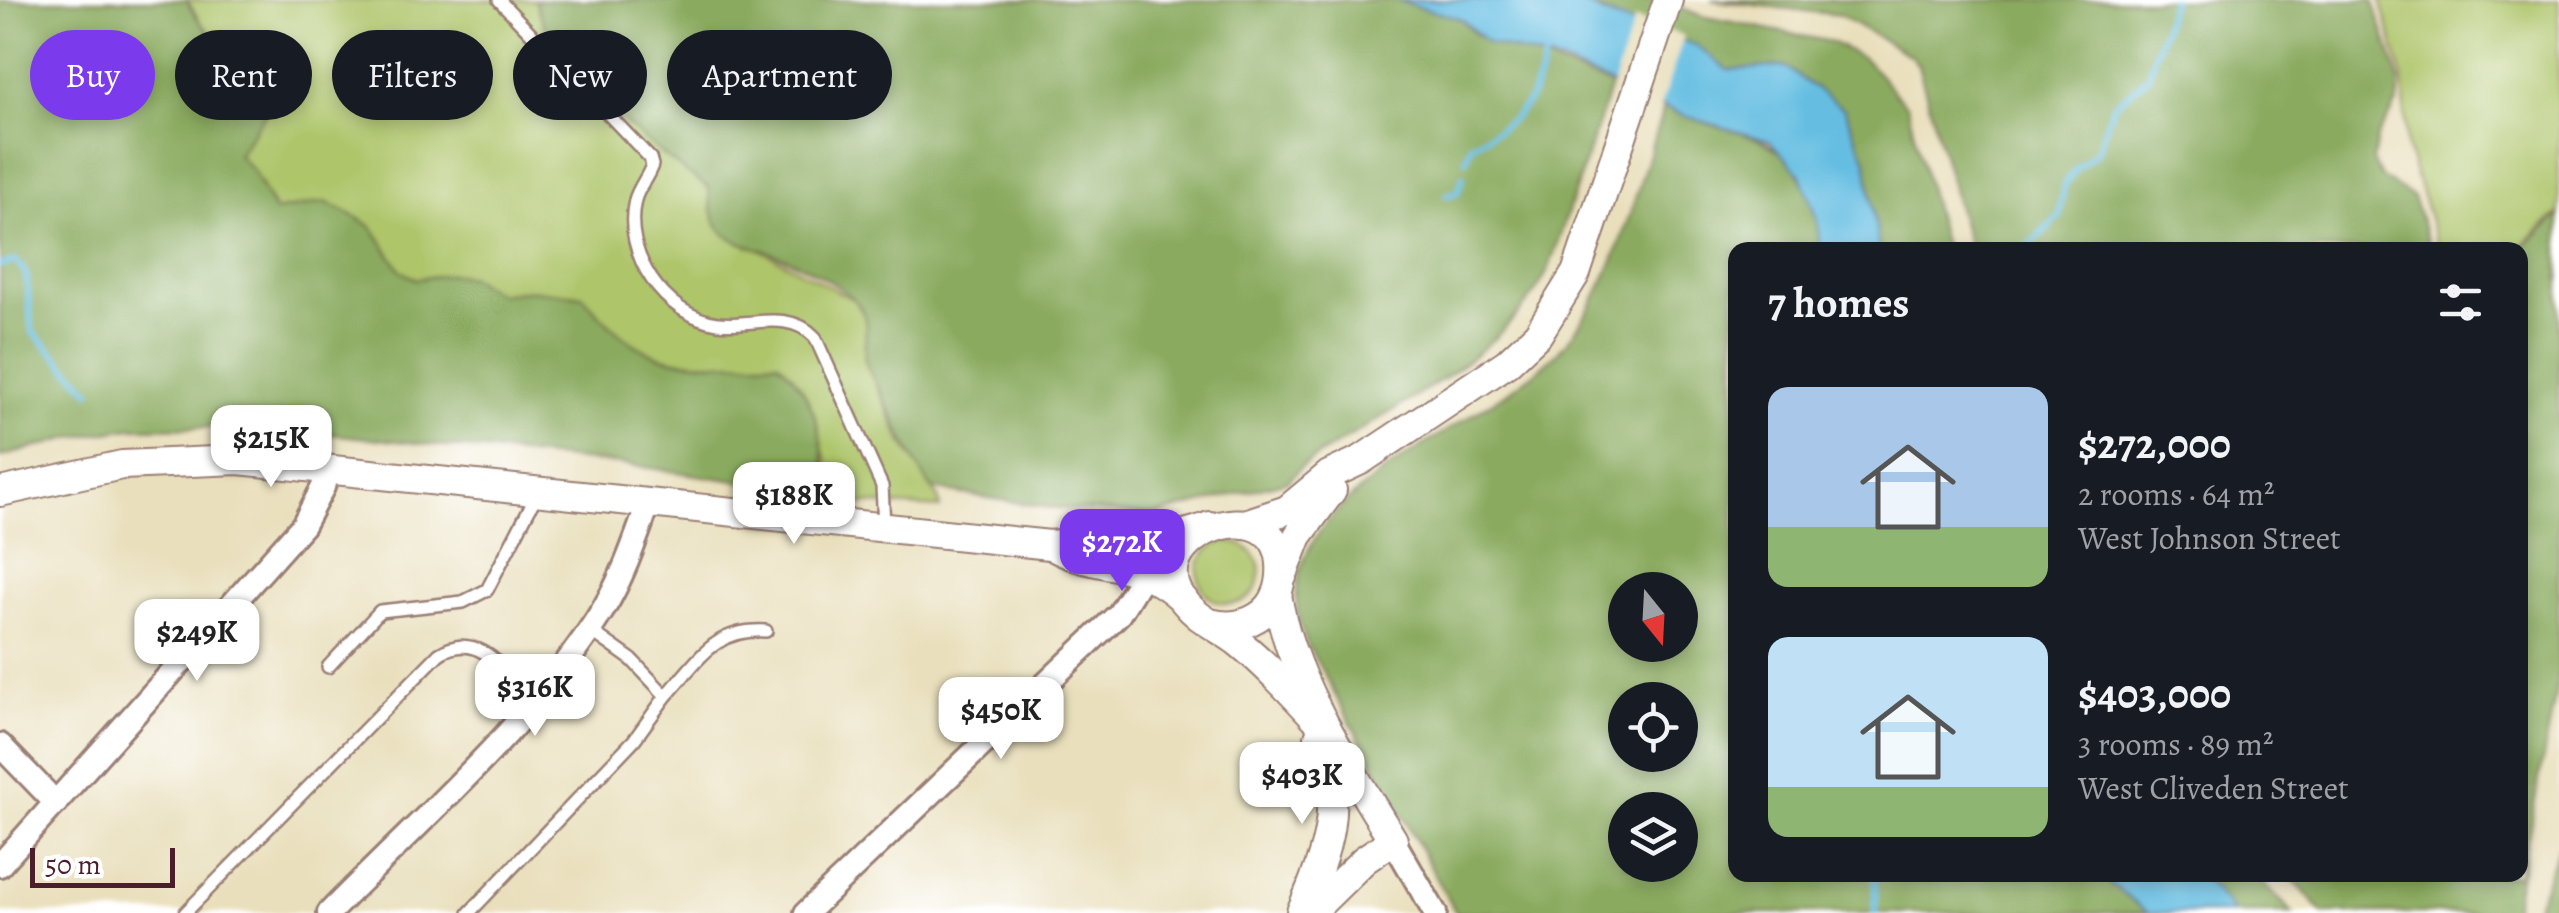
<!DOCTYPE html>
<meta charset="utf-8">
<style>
:root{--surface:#171b24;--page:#20242c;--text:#f1f3f6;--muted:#9ea1a6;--accent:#7c3aed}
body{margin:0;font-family:Alegreya,serif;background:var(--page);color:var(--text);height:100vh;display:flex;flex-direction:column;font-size:38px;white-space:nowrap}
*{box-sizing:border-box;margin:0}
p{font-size:32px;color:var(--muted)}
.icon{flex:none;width:55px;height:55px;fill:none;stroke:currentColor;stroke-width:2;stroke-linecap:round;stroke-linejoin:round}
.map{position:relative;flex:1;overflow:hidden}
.drawer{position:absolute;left:1728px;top:242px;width:800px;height:640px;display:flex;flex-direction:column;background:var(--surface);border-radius:20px;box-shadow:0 5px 15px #0003}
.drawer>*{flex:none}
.guide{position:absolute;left:30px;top:30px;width:950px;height:90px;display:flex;gap:20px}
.needle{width:65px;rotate:162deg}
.tools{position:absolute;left:1608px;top:572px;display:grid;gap:20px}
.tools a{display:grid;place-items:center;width:90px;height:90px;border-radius:50%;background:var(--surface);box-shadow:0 5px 15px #0003;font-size:50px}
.scale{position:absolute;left:30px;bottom:25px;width:145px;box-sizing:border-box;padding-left:10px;border:5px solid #4a1f2b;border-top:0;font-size:28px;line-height:35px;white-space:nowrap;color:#4a1f2b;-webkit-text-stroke:8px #fff;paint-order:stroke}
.price{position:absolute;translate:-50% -85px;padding:0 22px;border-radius:20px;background:#fff;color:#222;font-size:32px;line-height:65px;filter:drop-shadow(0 2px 5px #0008)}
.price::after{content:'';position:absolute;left:50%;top:60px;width:30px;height:22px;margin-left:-15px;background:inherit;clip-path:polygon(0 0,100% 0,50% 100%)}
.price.on{background:var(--accent);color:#fff}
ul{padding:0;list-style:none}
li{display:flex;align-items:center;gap:30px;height:250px;padding:0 40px}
li span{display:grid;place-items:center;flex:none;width:280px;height:200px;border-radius:20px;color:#555}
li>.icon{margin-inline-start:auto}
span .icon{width:120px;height:120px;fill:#fffc;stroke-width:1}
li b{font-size:42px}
h2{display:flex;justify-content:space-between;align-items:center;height:120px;padding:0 40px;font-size:42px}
.chip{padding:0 35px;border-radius:45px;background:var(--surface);box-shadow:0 5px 15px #0003;font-size:35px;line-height:90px}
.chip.on{background:var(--accent);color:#fff}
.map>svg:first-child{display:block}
</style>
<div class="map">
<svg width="2559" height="913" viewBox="0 0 2559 913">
<rect width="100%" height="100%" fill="#fff"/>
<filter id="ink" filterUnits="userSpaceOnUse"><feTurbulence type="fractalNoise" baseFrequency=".01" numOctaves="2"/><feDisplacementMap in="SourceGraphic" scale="20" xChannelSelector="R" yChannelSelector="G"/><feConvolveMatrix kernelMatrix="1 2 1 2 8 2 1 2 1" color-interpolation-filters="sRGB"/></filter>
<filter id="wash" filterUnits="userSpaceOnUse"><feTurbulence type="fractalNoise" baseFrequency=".0048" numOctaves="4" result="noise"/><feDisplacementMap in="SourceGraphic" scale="40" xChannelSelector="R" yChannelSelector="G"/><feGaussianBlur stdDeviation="2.25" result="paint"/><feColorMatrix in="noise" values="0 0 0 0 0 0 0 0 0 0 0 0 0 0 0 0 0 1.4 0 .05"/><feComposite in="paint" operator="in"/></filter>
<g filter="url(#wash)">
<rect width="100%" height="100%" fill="#e9dfbc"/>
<g fill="#aec56a" stroke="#7c724a" stroke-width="2.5">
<path d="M 187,0 L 535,0 C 549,56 661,156 709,188 L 712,209 L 721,228 L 854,300 L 864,314 L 868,332 L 865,359 L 902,442 L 938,497 L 940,508 L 820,501 L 827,459 L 778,362 C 681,361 651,377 583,296 L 533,290 L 498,294 L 472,278 L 452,274 L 416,279 L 401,271 L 372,227 L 352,215 L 325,202 L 275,211 L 253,171 L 238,155 L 267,111 L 257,74 L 202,25 Z"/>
<polygon points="2381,0 2559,0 2559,213 2517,250 2439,250 2407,148 2403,78"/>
<circle cx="1229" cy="573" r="31"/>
</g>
<g fill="#8aaa5e" stroke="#6a6444" stroke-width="2.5" fill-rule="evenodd">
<path d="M 0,0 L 187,0 C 199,34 246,57 269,94 L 267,111 L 238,155 L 253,171 L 274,211 L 325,202 L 352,215 L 372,227 L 401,271 L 416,279 L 452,274 L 472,278 L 498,294 L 533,290 L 583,296 C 651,377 681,361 778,362 C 816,392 828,448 823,494 L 630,465 L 261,427 L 131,428 L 70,438 L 0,457 Z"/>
<path d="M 535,0 L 1397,0 L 1461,19 L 1475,34 L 1611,85 L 1549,268 C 1505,359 1383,412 1301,467 L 1288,481 L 1154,515 L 1046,507 L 932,489 C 911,458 898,428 882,394 C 877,384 867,371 865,360 C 862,339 873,321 856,302 C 839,283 801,264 777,255 C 738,240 711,244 709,188 C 650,149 553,70 535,0 Z"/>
<polygon points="1577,0 1663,0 1702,16 1832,42 1865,59 1907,106 1945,250 1879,250 1866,160 1844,109 1784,66 1728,70"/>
<polygon points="1711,0 2373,0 2400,81 2398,101 2377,138 2373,161 2381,177 2413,197 2431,250 1970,250 1918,65 1912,57 1840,15"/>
<path d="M 1664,107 C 1752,146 1799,122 1821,240 L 1820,250 L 1735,250 L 1735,875 L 2099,875 L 2148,913 L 1456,913 L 1307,644 C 1241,494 1502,428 1569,339 C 1619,274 1638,184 1664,107 ZM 1625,590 L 1680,590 L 1680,645 L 1625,645 ZM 1625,700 L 1680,700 L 1680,755 L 1625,755 ZM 1625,810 L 1680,810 L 1680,865 L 1625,865 Z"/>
<polygon points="2559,215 2559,676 2513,913 2323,913 2289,875 2520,875 2520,251"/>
<polygon points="2559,846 2559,913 2534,913"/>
<polygon points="2201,875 2255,875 2293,913 2234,913"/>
</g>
<g fill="#65bee2" stroke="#586e86" stroke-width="2.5">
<polygon points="1397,0 1577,0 1604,14 1696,45 1728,70 1784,66 1844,109 1866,160 1879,250 1820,250 1817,220 1801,175 1770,141 1685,116 1562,63 1488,43 1461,19"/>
<polygon points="2099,875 2201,875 2234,913 2148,913"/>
</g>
<polygon fill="#e9dfbc" points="1635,19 1684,36 1659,110 1611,90"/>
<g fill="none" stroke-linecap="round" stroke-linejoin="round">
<g stroke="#65bee2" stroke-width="6">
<path d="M 1466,160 L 1471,145 C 1519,120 1533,108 1546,52"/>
<polyline points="1446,195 1457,193 1463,177"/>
<polyline points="2024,250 2059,217 2064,186 2075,170 2097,152 2113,106 2147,78 2172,0"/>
<polyline points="0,265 16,261 26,274 32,331 90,391"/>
<polyline points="1875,875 1875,913"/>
</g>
</g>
</g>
<g filter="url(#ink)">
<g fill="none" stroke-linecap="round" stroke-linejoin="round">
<g stroke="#9a7f74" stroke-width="16">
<g id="service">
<path d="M 499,0 L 650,158 L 652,165 C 648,177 638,188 635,200 C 622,253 664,316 718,323 C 751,327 788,309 815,337 L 882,486 L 884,525"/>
<path d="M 590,630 L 632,660 L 666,696 C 699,660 714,628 766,631"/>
<polyline points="328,667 380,611 463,602 487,590 537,494"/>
<path d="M 185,913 L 439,654 C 479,628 506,673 533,700"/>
<polyline points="469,913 634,740 666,696"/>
</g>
</g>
<g stroke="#9a7f74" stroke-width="28">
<g id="minor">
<polyline points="0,745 56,803"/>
<polyline points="1393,840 1435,913"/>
<polyline points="0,865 303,525 323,487 328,467"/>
<path d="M 329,913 C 423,817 533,723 604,608 C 624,575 636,538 649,502"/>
<polyline points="806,913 1119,614 1145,572"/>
</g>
</g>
<g stroke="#9a7f74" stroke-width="32">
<g id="tertiary">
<path d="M 0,492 L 122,465 L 238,460 L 1050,545 C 1107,538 1154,548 1210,526"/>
<polyline points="1245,524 1287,510 1329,475 1361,460 1507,363 1538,334 1576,273 1668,0"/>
<path d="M 1056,548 C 1103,573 1138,556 1184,600"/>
<polyline points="1282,577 1298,536 1332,490"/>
<path d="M 1277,594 C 1289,677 1349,768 1393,840 L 1364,860 L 1310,913"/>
<path d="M 1210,623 C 1245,632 1278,614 1281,576 C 1289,471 1109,544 1199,616 C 1211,625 1225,632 1237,641 C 1269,667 1296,697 1324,727"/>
<path d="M 1301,912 C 1328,849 1344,806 1319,737"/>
</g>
</g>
<use href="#service" stroke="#fff" stroke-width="11"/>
<use href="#minor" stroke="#fff" stroke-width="22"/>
<use href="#tertiary" stroke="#fff" stroke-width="28"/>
</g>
</g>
</svg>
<div class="tools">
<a><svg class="needle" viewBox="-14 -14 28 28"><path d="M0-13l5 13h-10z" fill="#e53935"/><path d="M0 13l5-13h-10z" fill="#9ea1a6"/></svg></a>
<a><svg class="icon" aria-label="locate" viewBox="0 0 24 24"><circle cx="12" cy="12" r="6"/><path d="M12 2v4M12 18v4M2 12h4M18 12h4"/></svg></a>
<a><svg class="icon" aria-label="layers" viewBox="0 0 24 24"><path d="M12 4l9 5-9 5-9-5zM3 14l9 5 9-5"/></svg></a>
</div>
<div class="scale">50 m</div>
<b class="price" style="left:271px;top:490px">$215K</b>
<b class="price" style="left:794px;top:547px">$188K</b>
<b class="price on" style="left:1122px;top:594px">$272K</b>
<b class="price" style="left:197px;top:684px">$249K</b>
<b class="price" style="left:535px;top:739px">$316K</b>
<b class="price" style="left:1001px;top:762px">$450K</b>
<b class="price" style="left:1302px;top:827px">$403K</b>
<div class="guide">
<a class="chip on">Buy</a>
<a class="chip">Rent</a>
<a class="chip">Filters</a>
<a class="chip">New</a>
<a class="chip">Apartment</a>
</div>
<section class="drawer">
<h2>7 homes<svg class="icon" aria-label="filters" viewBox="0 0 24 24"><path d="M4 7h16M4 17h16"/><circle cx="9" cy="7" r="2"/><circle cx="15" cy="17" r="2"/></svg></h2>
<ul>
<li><span style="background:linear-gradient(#a9c7e8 70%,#8fb573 0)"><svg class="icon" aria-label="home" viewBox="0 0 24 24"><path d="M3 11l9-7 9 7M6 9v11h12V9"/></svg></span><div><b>$272,000</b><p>2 rooms · 64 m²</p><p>West Johnson Street</p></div></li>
<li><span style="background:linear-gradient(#bfe0f5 75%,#8fb573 0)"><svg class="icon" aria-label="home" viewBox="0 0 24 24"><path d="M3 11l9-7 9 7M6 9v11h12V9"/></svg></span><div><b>$403,000</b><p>3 rooms · 89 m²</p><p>West Cliveden Street</p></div></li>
</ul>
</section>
</div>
